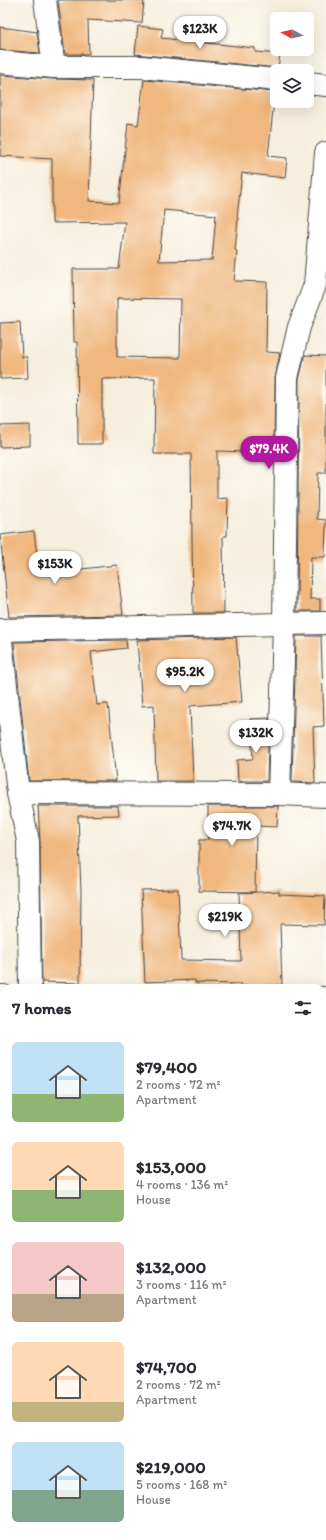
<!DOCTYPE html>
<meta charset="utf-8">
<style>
:root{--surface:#fff;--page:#f2f2f3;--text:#2b2b33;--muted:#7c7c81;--accent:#b5179e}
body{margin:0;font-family:Itim,sans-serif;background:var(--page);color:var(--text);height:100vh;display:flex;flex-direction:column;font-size:15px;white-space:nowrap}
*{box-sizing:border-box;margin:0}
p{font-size:13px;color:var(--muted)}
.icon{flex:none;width:22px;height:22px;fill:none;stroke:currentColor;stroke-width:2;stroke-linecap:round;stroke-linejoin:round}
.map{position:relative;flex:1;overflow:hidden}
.details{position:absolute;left:0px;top:984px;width:326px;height:556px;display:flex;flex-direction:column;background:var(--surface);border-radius:12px 12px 0 0;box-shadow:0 4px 16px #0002}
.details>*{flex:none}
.needle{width:26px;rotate:278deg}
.fabs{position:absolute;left:270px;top:12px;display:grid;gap:8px}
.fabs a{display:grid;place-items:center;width:44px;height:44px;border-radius:6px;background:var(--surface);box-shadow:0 4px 16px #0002;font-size:20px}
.price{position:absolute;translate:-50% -34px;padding:0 9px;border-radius:14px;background:#fff;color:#222;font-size:13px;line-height:26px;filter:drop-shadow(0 1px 2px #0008)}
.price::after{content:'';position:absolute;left:50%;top:24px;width:12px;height:9px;margin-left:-6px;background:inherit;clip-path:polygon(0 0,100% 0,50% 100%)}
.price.selected{background:var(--accent);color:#fff}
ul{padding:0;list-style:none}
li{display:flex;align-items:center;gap:12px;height:100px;padding:0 12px}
li span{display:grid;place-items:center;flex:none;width:112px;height:80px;border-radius:6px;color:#555}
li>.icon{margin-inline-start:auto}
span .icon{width:48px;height:48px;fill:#fffc;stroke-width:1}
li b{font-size:17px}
h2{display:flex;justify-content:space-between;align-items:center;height:48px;padding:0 12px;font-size:17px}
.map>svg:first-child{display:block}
</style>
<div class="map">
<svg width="326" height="1540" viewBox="0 0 326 1540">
<rect width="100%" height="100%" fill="#fdfcf7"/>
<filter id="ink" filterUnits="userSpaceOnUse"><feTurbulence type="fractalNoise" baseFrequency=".025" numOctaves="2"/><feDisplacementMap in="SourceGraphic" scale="8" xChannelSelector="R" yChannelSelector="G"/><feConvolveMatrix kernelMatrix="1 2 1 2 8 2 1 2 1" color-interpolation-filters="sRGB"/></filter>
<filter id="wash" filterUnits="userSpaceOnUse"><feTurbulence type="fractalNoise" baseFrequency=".012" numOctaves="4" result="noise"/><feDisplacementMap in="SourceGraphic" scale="16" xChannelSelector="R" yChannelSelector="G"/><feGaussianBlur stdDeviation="0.9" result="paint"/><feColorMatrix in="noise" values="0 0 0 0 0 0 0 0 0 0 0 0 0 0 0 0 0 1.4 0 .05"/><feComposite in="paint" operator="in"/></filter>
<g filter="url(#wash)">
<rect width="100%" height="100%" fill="#f6efde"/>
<g id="blocks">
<g fill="#f0b77e" fill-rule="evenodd">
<polygon points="58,0 144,0 142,23 88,20 89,54 65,54"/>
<polygon points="138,26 163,29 161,38 255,48 255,52 280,54 278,68 135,54"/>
<polygon points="0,27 37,32 40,53 0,50"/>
<path d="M 0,75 L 53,79 L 93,80 L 89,201 L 119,203 L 128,123 L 138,125 L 144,80 L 275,92 L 268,156 L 287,158 L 285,178 L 242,173 L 237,218 L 238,218 L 235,250 L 237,251 L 234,281 L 267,282 L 266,352 L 280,353 L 275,378 L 274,453 L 217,451 L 217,499 L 228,498 L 227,536 L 223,536 L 224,613 L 193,613 L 191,454 L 154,454 L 155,378 L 102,379 L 102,444 L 78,444 L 77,342 L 74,342 L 73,269 L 119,269 L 125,222 L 52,223 L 52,159 L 0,156 ZM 164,210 L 216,215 L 212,260 L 159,261 ZM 117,298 L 181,299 L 180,358 L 117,357 Z"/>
<polygon points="20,322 22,357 27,357 28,378 0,379 0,323"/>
<polygon points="305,355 326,356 326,473 318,473 317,519 326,520 325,557 311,557 310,599 320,599 320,611 297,611 299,380"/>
<polygon points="30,425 30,446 0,447 0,426"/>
<polygon points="34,531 39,574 117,565 123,615 9,617 0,535"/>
<polygon points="296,636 321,636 324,726 313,727 315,783 292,782"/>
<polygon points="236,637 242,702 190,706 193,781 156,781 154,705 142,706 137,640"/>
<polygon points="126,640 127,648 91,652 97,705 108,704 116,781 29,781 14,642"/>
<polygon points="269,718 267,781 238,781 237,760 253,759 250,719"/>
<polygon points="38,806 118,806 119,815 78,816 81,891 80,983 42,982 40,841"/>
<polygon points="208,806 278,806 277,827 256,826 255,892 199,891 199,840 208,840"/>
<polygon points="178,889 181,960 241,961 239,893 279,891 279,894 325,896 324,925 280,924 282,985 241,986 241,984 195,983 195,980 145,982 141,890"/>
</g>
</g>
</g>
<g filter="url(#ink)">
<use href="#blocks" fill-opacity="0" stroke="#494846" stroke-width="1"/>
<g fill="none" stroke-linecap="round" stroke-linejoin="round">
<g stroke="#494846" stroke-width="24">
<g id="street">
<polyline points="45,0 54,67"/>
<polyline points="0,62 54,67 141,67 277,80"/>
<polyline points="307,83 326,85"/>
<polyline points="0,630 326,623"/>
<polyline points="0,632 18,793 28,841 30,988"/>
<polyline points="18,793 279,794 326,796"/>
<polyline points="279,794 284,625 287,378 299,327 315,285 326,153"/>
<polyline points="0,996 4,996"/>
<polyline points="322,998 326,998"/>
<polyline points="322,1448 326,1448"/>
<polyline points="0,1503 4,1466"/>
<polyline points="257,1540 257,1536"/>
</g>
</g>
<use href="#street" stroke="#fff" stroke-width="22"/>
</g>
</g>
</svg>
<div class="fabs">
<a><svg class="needle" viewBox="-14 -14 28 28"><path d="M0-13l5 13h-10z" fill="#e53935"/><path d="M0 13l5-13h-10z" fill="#7c7c81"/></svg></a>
<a><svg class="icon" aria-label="layers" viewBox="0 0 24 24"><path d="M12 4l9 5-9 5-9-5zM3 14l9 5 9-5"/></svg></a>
</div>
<b class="price" style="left:200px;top:50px">$123K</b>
<b class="price selected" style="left:269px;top:470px">$79.4K</b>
<b class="price" style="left:55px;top:585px">$153K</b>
<b class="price" style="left:185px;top:693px">$95.2K</b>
<b class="price" style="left:256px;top:754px">$132K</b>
<b class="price" style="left:232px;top:847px">$74.7K</b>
<b class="price" style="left:225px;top:938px">$219K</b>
<section class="details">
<h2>7 homes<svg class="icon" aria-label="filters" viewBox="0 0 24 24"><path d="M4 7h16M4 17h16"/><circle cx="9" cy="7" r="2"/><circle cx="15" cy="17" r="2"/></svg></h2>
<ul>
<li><span style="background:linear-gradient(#bfe0f5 65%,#8fb573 0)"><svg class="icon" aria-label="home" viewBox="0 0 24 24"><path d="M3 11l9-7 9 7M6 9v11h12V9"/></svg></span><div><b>$79,400</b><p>2 rooms · 72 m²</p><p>Apartment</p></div></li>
<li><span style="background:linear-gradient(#ffd9b3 60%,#8fb573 0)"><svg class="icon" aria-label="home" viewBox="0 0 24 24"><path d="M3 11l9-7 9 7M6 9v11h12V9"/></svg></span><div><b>$153,000</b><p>4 rooms · 136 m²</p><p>House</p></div></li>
<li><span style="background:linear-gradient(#f6c9c9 65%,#b9a48a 0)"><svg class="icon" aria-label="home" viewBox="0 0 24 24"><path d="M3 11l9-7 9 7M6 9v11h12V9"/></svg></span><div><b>$132,000</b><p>3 rooms · 116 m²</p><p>Apartment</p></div></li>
<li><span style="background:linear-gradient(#ffd9b3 75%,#c2b280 0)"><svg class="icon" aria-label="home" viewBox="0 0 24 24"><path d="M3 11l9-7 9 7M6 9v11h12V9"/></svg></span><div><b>$74,700</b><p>2 rooms · 72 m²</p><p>Apartment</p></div></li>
<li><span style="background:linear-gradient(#bfe0f5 60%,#7fa58c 0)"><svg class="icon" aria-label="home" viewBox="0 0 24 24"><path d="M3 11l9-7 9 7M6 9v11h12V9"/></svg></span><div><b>$219,000</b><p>5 rooms · 168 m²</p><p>House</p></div></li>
</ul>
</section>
</div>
